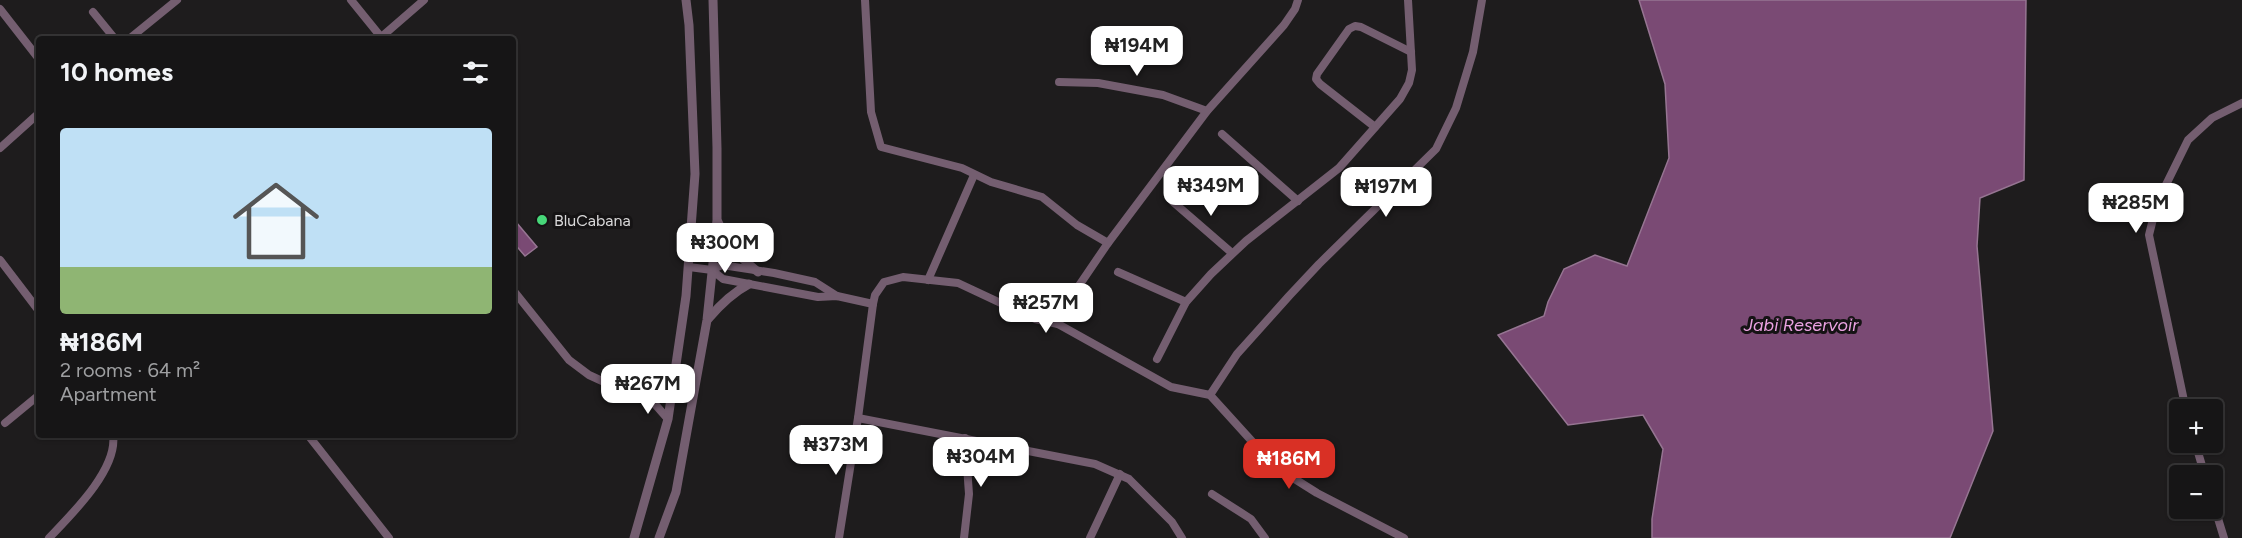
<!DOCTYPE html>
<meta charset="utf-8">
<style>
:root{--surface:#161516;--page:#232223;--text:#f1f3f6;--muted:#9e9fa1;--line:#353435;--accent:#d93025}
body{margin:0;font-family:Figtree,sans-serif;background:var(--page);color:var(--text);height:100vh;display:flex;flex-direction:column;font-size:22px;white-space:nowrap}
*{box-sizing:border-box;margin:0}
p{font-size:20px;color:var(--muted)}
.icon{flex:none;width:33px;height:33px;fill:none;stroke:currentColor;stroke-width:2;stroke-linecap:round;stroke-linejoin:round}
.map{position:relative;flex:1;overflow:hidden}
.side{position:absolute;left:36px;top:36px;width:480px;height:402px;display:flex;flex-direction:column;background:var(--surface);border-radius:6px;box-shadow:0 2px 4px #0004,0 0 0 2px var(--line)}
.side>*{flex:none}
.controls{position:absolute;left:2169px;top:399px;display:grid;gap:12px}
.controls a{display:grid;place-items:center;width:54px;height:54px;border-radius:6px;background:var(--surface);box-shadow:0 2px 4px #0004,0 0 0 2px var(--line);font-size:30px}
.price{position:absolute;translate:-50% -51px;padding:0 14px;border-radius:12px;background:#fff;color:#222;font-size:20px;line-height:39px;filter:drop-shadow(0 2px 3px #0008)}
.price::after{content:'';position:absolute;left:50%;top:36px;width:18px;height:14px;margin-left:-9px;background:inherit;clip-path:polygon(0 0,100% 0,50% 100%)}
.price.on{background:var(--accent);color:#fff}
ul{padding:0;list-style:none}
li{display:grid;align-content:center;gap:12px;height:318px;padding:0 24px}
li span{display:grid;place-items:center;height:186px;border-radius:6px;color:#555}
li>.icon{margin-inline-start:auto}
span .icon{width:108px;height:108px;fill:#fffc;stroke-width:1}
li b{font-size:26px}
h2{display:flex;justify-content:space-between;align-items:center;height:72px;padding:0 24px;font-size:26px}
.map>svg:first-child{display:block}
</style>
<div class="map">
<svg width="2242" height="538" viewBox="0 0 2242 538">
<rect width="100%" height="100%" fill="#1e1c1d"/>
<g fill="#7a4a74" stroke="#967592" stroke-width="1.5">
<polygon points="1639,0 2026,0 2024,180 1980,198 1977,246 1993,431 1950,538 1652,538 1652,519 1663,449 1643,415 1568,425 1498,335 1544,316 1548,302 1564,269 1595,255 1627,266 1669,158 1665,84"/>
<polygon points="516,222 537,247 525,256 513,242 513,224"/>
</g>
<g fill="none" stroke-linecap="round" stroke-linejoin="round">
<g stroke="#745e70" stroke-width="8">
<polyline points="351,0 381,37"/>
<polyline points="865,0 871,112 881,147 962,168 991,182 1042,197 1077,225 1108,243"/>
<polyline points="0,9 39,59"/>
<polyline points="93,12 115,39"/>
<polyline points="129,39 177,0"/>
<polyline points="379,39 424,0"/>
<polyline points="1059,82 1098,83 1163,95 1207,111"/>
<polyline points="1375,127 1320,84 1316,79 1317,74 1349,29 1355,26 1361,27 1411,52"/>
<polyline points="1222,134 1298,201"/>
<polyline points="0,148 39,113"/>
<polyline points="1172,201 1232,253"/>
<polyline points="0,260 39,311"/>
<polyline points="689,267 712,270 722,265 774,273 815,282 837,296"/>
<polyline points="712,270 723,279 818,297 837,296 873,304 858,418 839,538"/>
<polyline points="1118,272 1186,302"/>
<polyline points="928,280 974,175"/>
<polyline points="513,290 569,360 589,375 613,386 646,394 668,419"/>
<polyline points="873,304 875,295 884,282 903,277 958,283 1035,319 1058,324 1171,387 1210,395 1259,449 1290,476 1317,493 1404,538"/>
<polyline points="1058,324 1076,290 1108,243 1207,111 1284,25 1295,9 1298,0"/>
<polyline points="1157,359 1186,302 1211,274 1246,241 1339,168 1400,99 1409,83 1412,70 1408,0"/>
<polyline points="646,394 675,382"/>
<polyline points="1210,395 1237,354 1289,296 1319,264 1436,149 1456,108 1473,52 1482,0"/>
<polyline points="2186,410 2149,235 2157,203 2188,140 2212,118 2242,103"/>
<polyline points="858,418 1095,464 1129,479 1172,522 1182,538"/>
<polyline points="5,423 39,395"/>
<polyline points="308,435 389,538"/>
<polyline points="2195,442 2205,476"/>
<polyline points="1212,494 1251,519 1265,538"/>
<polyline points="2212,499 2224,538"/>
<path d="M 49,538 C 72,514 118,469 113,435"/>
<polyline points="964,538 969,494 965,438"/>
<polyline points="1090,538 1120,474"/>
</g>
<g stroke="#745e70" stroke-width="9">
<path d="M 718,222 C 728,244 739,257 758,272"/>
<path d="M 708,319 C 720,305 732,293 749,284"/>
<polyline points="634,538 668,419 686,296 695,174 689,25 686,0"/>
<polyline points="659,538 676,492 707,320 713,263 717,220 717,148 713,0"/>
</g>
</g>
<circle fill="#47d779" stroke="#151314" stroke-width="2" cx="542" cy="220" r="6"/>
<g text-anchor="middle" stroke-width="6" stroke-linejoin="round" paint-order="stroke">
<g font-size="16" fill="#d9d8d9" stroke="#151314" text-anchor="start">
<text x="554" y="226">BluCabana</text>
</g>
<g font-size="18" font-style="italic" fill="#eaa2e1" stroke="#151314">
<text x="1801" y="331">Jabi Reservoir</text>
</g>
</g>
</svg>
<div class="controls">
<a>+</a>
<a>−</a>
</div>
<b class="price" style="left:1137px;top:77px">₦194M</b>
<b class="price" style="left:1211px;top:217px">₦349M</b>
<b class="price" style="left:1386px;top:218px">₦197M</b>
<b class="price" style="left:2136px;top:234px">₦285M</b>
<b class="price" style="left:725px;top:274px">₦300M</b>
<b class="price" style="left:1046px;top:334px">₦257M</b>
<b class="price" style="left:648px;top:415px">₦267M</b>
<b class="price" style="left:836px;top:476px">₦373M</b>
<b class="price" style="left:981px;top:488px">₦304M</b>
<b class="price on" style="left:1289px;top:490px">₦186M</b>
<section class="side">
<h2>10 homes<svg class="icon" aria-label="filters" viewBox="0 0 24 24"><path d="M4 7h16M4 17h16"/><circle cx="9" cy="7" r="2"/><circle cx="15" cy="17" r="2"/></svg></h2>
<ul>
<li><span style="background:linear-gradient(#bfe0f5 75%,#8fb573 0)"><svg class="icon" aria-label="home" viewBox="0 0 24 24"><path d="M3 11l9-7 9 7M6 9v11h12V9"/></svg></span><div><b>₦186M</b><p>2 rooms · 64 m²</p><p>Apartment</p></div></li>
</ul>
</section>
</div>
